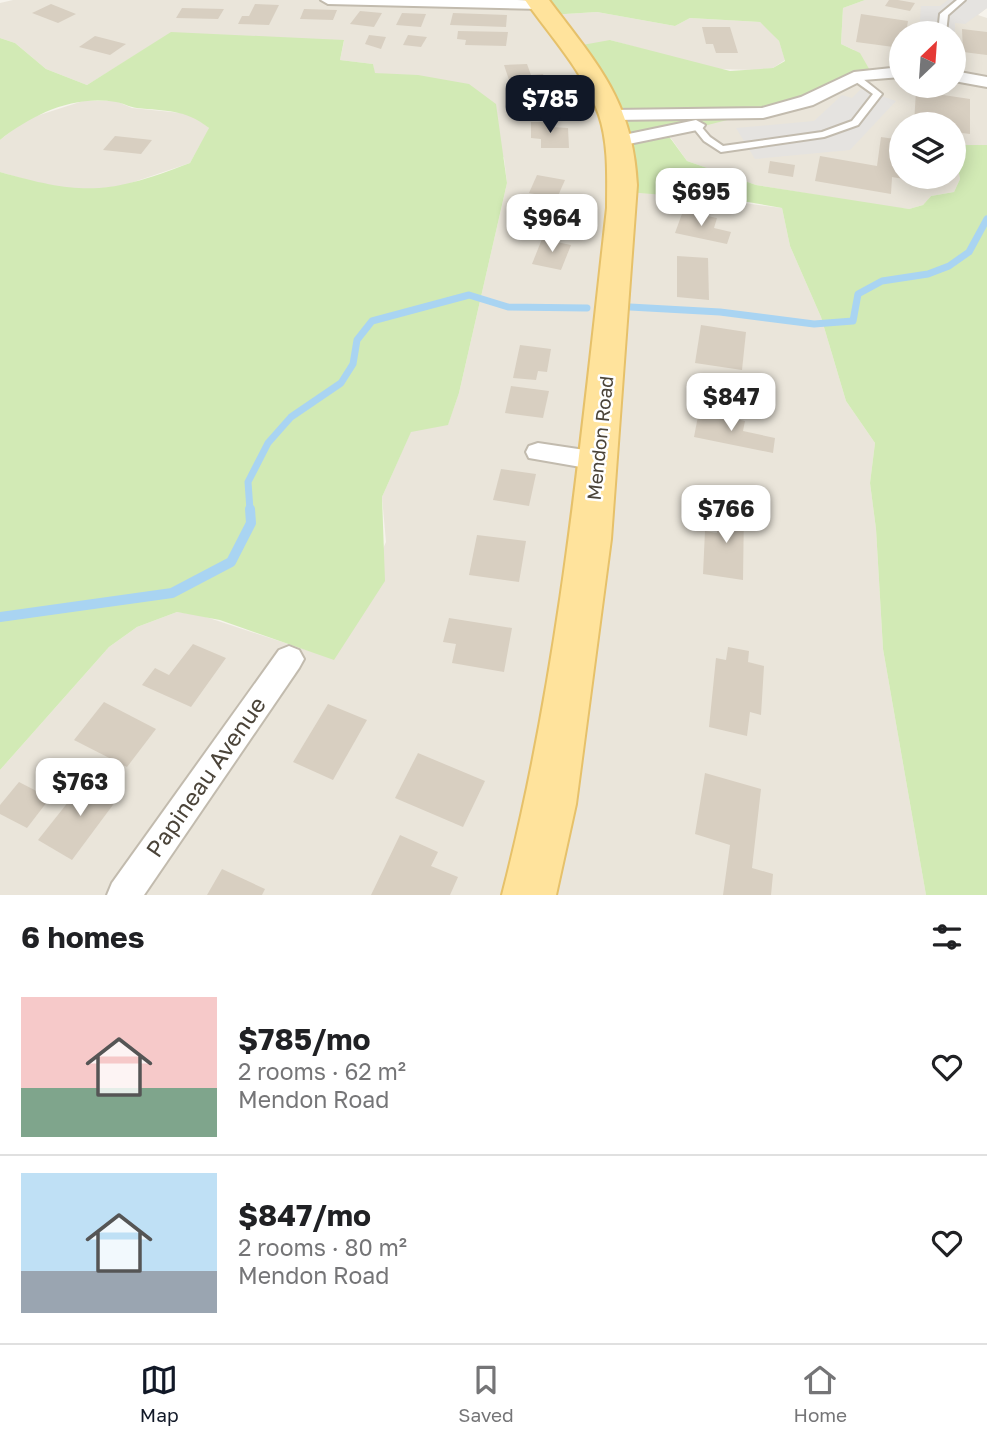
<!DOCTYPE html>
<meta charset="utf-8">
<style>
:root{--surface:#fff;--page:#f2f2f2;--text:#202124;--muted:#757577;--line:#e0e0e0;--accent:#111827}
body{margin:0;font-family:"Golos Text",sans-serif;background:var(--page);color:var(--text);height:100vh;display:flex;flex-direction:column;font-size:26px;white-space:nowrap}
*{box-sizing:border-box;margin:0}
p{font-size:23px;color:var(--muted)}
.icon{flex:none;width:38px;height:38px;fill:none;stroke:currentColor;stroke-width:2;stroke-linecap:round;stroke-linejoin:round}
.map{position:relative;height:895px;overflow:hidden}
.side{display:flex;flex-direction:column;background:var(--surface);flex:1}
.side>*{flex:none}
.needle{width:46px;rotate:25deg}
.controls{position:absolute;left:889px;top:21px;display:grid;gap:14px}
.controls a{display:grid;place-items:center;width:77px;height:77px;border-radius:50%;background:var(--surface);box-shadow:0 4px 18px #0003;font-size:35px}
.price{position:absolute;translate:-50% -60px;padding:0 16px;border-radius:14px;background:#fff;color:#222;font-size:23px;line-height:46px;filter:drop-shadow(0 2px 4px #0008)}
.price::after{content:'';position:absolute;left:50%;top:42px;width:21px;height:16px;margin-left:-10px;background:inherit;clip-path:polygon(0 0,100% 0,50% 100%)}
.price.selected{background:var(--accent);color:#fff}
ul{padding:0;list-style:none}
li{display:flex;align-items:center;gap:21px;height:175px;padding:0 21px}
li+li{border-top:2px solid var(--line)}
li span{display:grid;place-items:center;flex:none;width:196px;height:140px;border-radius:0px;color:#555}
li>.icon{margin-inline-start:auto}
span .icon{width:84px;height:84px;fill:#fffc;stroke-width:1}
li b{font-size:30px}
h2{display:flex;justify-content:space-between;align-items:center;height:84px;padding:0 21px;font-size:30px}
.menu{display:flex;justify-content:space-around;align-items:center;height:98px;border-top:2px solid var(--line);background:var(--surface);font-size:19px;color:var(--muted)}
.menu a{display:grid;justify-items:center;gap:4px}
.menu .selected{color:var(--accent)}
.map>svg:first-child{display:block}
</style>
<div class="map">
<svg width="987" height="895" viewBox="0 0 987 895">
<rect width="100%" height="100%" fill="#f6f3ec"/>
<g fill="#eae5da" fill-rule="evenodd">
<polygon points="13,0 537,0 549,15 597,12 675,26 690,18 760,22 768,29 779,41 785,60 773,68 755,70 714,69 610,40 698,197 782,208 790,246 821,317 846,401 875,443 870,483 876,529 883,649 926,895 0,895 0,770 109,647 137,627 177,612 200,615 334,659 386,542 382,497 411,431 448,424 459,393 507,183 504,158 443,81 374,73 373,64 340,60 344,41 171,33 87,85 46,69 15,43 0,38 0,3"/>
<path d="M 865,0 L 987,0 L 987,8 L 978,15 L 987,18 L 987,145 L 954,145 L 954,124 L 901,124 L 901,177 L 954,177 L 954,147 L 960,179 L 954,192 L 931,196 L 923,205 L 909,209 L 889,207 L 756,185 L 687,161 L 668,134 L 732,117 L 854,50 L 841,44 L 843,8 ZM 901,33 L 954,33 L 954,86 L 901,86 Z"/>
<polygon points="83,101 116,101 132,108 191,114 209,128 208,131 190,163 125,185 85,191 54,188 0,172 0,140 27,119"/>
</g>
<g fill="#d2eab5">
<polygon points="537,0 865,0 843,8 841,44 860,53 872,74 799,102 668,135 687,161 756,185 909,209 923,205 931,196 954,192 960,179 954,145 987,145 987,895 926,895 883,649 876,529 870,483 875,443 846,401 821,317 790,246 782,208 748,202 628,192 611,124 571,47 610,40 730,71 773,68 785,61 779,41 760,22 690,18 675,26 597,12 549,15"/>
<path d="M 171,32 L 344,40 L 340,60 L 373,64 L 375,73 L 418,75 L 469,84 L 496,104 L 507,183 L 459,393 L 448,425 L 411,432 L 382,497 L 385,581 L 334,660 L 220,620 L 177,612 L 137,627 L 109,647 L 0,770 L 0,172 C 84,196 109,194 190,163 L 209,128 C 185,109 165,111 137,108 C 129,107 123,103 116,102 C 73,95 33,114 0,140 L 0,38 L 15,43 L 46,69 L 87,85 Z"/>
</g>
<g fill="#e5e3e0">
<polygon points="948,0 987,0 987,8 965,24 955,23 954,58 954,33 919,33 921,6 940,6"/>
<polygon points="861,89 896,101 850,150 755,159 736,128 814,121 842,95 852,98"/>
</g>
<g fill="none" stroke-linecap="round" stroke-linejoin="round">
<g stroke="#a9d4f2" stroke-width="7">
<polyline points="630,307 720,312 814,324 853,321 858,294 882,281 928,274 949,266 969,252 987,219"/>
<polyline points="250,510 248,482 268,443 291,417 341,383 353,364 357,340 372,321 469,295 508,307 587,308"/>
</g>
<polyline stroke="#a9d4f2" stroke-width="10" points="0,617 172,593 231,562 251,523 250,509"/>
</g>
<g fill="#d8cfc1">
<polygon points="889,0 898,0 915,3 910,11 885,6"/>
<polygon points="51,4 76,14 58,23 32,13"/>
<polygon points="255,4 279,5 269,25 238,24 242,16 249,16"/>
<polygon points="182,8 224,9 218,19 176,18"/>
<polygon points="304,9 337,10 333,20 300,19"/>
<polygon points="360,11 382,13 374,27 350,24"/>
<polygon points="402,13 426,14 421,27 396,25"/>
<polygon points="453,13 507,15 506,27 450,25"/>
<polygon points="861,14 908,21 906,33 901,33 901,48 856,42"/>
<polygon points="702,27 730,27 738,53 716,53 713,44 706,44"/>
<polygon points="962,29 987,32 987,55 963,52"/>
<polygon points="458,31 508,32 506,46 465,45 466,40 457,39"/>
<polygon points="369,35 386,37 381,49 365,44"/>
<polygon points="408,35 427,37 421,47 403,45"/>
<polygon points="95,36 126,44 110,55 79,47"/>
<polygon points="527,64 531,75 543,74 550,93 525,94 521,85 511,86 504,65"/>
<polygon points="916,91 970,99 970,134 954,132 954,124 914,124"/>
<polygon points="531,122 551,122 551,127 568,128 569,148 541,148 541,139 531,138"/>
<polygon points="115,136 152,140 141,154 103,150"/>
<polygon points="881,137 901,140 901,177 928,177 927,183 892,177 891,194 815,181 820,156 877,166"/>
<polygon points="770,161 795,165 793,177 768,173"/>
<polygon points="537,175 565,180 557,198 529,193"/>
<polygon points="683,211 717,218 714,228 731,232 727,244 675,233"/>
<polygon points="542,239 571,245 561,270 532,264"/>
<polygon points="677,256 708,258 709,300 677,297"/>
<polygon points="701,325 746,332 742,370 695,363"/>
<polygon points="520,345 551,349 547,372 538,371 536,380 513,378"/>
<polygon points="511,386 549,391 543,418 505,413"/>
<polygon points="699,411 745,421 743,431 775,438 773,453 694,437"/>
<polygon points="501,469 536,474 529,506 493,500"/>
<polygon points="718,505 744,508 743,580 703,574 705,531 717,533"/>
<polygon points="477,535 526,541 519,582 469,575"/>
<polygon points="449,618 512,628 504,672 452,663 456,644 443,642"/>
<polygon points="193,644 226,658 191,707 142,685 155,668 169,675"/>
<polygon points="728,647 749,651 748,662 764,666 761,715 750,712 747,736 709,727 716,658 726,660"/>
<polygon points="104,702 156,729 127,767 74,740"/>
<polygon points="328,704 367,720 333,780 293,762"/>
<polygon points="418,753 485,781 463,827 395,798"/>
<polygon points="705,773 761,789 752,868 773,874 771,895 723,895 730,845 695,834"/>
<polygon points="88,777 121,794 72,860 38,840"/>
<polygon points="19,782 50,798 27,828 0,814 0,805"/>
<polygon points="400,835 438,852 431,866 458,877 450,895 371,895"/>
<polygon points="222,869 265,889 262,895 207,895"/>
</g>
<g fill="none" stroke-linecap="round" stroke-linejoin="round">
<g stroke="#c2bbae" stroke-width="4">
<g id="lane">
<polygon points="957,0 965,0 948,15 946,33 938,33 940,14"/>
<polygon points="852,75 858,75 882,94 858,125 824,137 721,152 704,141 692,126 699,124 710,137 723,146 822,132 852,121 873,94 852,79"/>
</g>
</g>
<g stroke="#c2bbae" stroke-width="4">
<g id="street">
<polygon points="321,0 517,0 541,1 548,5 541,9 328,4"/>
<polygon points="901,67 901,77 863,80 813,105 763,118 612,120 603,115 612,110 762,108 801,97 854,72"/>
<polygon points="954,71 987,77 987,87 954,81"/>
<polygon points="696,120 705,125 702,129 619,146 610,141 619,136"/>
<polygon points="538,443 598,452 607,454 610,461 607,468 598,470 529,458 526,452 529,446"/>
<polygon points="289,646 299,650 304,659 299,668 144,895 107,895 112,883 279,650"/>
</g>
</g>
<g stroke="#e6c16a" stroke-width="4">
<path id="primary" d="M 525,0 L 549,0 C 597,64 633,101 637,185 L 611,539 L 576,804 L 556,895 L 502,895 C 560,671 581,438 607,208 C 607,178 609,145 599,115 C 584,72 551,37 525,0 Z"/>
</g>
<use href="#lane" fill="#fff" fill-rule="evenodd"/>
<use href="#street" fill="#fff" fill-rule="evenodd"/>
<use href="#primary" fill="#ffe39c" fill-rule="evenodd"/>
</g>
<g text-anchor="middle" stroke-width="5" stroke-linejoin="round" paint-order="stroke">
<g font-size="19" fill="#4b4439" stroke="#fff">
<text transform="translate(600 438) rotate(-84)" y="7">Mendon Road</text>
</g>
<g font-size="23" fill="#4b4439" stroke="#fff">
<text transform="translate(206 777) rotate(-55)" y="8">Papineau Avenue</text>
</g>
</g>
</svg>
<div class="controls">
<a><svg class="needle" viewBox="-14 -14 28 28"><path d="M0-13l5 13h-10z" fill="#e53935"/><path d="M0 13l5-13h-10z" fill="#757577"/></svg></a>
<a><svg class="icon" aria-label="layers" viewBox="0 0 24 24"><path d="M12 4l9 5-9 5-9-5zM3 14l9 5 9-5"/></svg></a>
</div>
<b class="price selected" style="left:550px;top:135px">$785</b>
<b class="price" style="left:701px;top:228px">$695</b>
<b class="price" style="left:552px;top:254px">$964</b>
<b class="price" style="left:731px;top:433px">$847</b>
<b class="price" style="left:726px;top:545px">$766</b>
<b class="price" style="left:80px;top:818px">$763</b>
</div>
<section class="side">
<h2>6 homes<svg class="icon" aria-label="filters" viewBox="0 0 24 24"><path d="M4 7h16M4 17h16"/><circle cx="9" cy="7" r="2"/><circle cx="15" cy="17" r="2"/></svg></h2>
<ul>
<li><span style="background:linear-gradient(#f6c9c9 65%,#7fa58c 0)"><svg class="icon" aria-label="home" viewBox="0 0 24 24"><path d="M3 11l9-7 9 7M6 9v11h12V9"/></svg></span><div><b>$785/mo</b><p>2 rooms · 62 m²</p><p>Mendon Road</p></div><svg class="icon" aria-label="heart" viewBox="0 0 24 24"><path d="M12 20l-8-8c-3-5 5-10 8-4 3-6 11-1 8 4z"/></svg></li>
<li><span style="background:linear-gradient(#bfe0f5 70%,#9aa5b1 0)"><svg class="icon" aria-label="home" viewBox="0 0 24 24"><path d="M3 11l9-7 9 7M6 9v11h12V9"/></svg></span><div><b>$847/mo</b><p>2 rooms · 80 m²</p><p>Mendon Road</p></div><svg class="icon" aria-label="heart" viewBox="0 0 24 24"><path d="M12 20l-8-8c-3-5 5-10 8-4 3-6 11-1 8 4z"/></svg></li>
</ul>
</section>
<nav class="menu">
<a class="selected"><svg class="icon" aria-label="map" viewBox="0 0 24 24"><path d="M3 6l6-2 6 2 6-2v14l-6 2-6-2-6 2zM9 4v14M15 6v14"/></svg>Map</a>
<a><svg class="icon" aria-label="saved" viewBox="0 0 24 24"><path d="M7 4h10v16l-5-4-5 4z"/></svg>Saved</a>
<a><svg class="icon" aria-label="home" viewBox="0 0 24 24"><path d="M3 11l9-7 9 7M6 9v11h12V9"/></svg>Home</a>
</nav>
